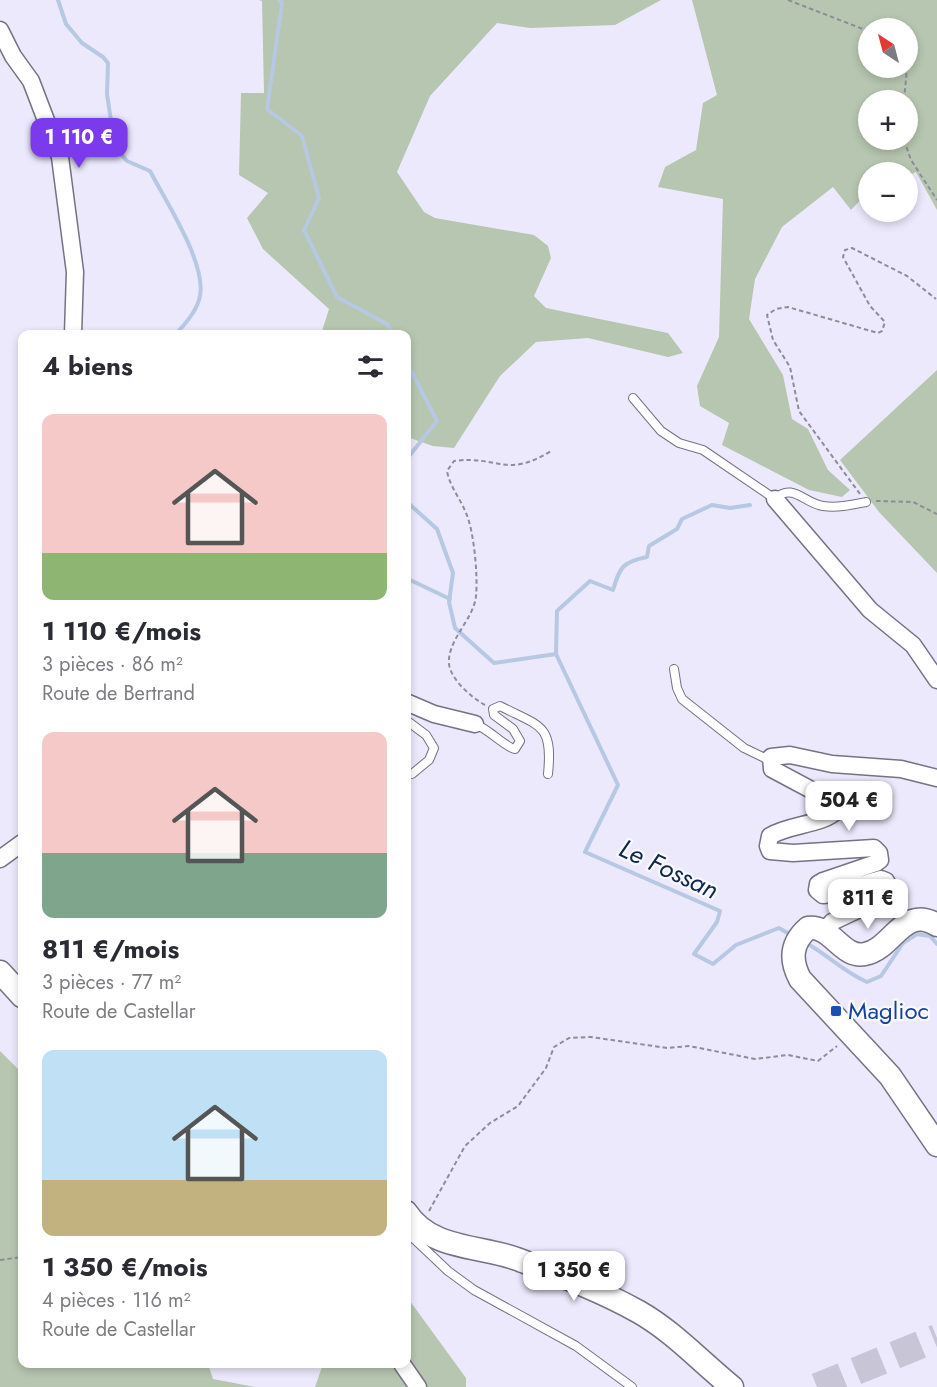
<!DOCTYPE html>
<html lang="fr">
<meta charset="utf-8">
<style>
:root{--surface:#fff;--page:#f2f2f3;--text:#2b2b33;--muted:#7c7c81;--accent:#7c3aed}
body{margin:0;font-family:Jost,sans-serif;background:var(--page);color:var(--text);height:100vh;display:flex;flex-direction:column;font-size:22px;white-space:nowrap}
*{box-sizing:border-box;margin:0}
p{font-size:20px;color:var(--muted)}
.icon{flex:none;width:33px;height:33px;fill:none;stroke:currentColor;stroke-width:2;stroke-linecap:round;stroke-linejoin:round}
.map{position:relative;flex:1;overflow:hidden}
.side{position:absolute;left:18px;top:330px;width:393px;height:1038px;display:flex;flex-direction:column;background:var(--surface);border-radius:12px;box-shadow:0 3px 9px #0003}
.side>*{flex:none}
.needle{width:39px;rotate:324deg}
.controls{position:absolute;left:858px;top:18px;display:grid;gap:12px}
.controls a{display:grid;place-items:center;width:60px;height:60px;border-radius:50%;background:var(--surface);box-shadow:0 3px 9px #0003;font-size:30px}
.price{position:absolute;translate:-50% -51px;padding:0 14px;border-radius:12px;background:#fff;color:#222;font-size:20px;line-height:39px;filter:drop-shadow(0 2px 3px #0008)}
.price::after{content:'';position:absolute;left:50%;top:36px;width:18px;height:14px;margin-left:-9px;background:inherit;clip-path:polygon(0 0,100% 0,50% 100%)}
.price.active{background:var(--accent);color:#fff}
ul{padding:0;list-style:none}
li{display:grid;align-content:center;gap:12px;height:318px;padding:0 24px}
li span{display:grid;place-items:center;height:186px;border-radius:12px;color:#555}
li>.icon{margin-inline-start:auto}
span .icon{width:108px;height:108px;fill:#fffc;stroke-width:1}
li b{font-size:26px}
h2{display:flex;justify-content:space-between;align-items:center;height:72px;padding:0 24px;font-size:26px}
.map>svg:first-child{display:block}
</style>
<div class="map">
<svg width="937" height="1387" viewBox="0 0 937 1387">
<rect width="100%" height="100%" fill="#ece9fd"/>
<g fill="#b7c6b0" fill-rule="evenodd">
<polygon points="259,0 661,0 615,25 530,28 497,23 430,96 397,172 424,212 435,218 534,235 548,246 551,258 534,296 546,308 668,333 683,353 668,357 588,338 536,342 500,376 454,448 433,446 407,437 406,334 321,334 329,309 263,249 247,218 268,193 239,175 241,93 264,93 262,1"/>
<path d="M 692,0 L 937,0 L 937,210 L 916,172 L 908,176 L 908,172 L 868,172 L 868,192 L 851,210 L 833,187 L 782,227 L 755,279 L 749,319 L 783,375 L 792,419 L 808,429 L 828,470 L 850,490 L 842,497 L 809,490 L 722,445 L 729,423 L 700,406 L 697,386 L 719,337 L 723,199 L 658,187 L 665,167 L 696,150 L 703,103 L 717,95 ZM 908,28 L 908,68 L 868,68 L 868,28 ZM 908,100 L 908,140 L 868,140 L 868,100 Z"/>
<polygon points="937,370 937,573 879,512 840,460"/>
<polygon points="0,1051 22,1073 22,1364 208,1364 213,1379 255,1387 0,1387"/>
<polygon points="407,1297 466,1378 466,1387 315,1387 323,1364 406,1364"/>
</g>
<g fill="none" stroke-linecap="round" stroke-linejoin="round">
<g stroke="#b6c8e2" stroke-width="4">
<path d="M 58,0 L 66,24 L 82,43 L 103,57 L 108,63 L 107,94 L 115,147 L 127,161 L 150,171 C 165,200 210,268 199,300 C 195,313 185,324 176,334"/>
<polyline points="279,0 282,3 267,109 302,136 319,198 304,230 337,297 387,324 393,334"/>
<polyline points="406,361 437,421 406,460"/>
<polyline points="406,493 407,502 437,529 453,573 449,602 455,628 494,663 556,654"/>
<path d="M 750,505 L 730,508 L 712,505 L 682,519 L 677,529 L 649,546 L 647,557 C 622,562 620,567 613,590 L 590,581 L 557,611 L 556,654 L 618,785 L 585,852 L 720,911 L 717,922 L 694,954 L 713,964 L 736,945 L 779,928 L 791,935"/>
<polyline points="406,578 450,599"/>
<path d="M 806,943 C 828,955 844,972 867,982 L 881,976 L 903,943 L 917,934 L 930,936 L 937,944"/>
</g>
<polyline stroke="#c7c5d6" stroke-width="28" stroke-dasharray="28 14" stroke-linecap="butt" points="817,1387 937,1338"/>
<g stroke="#757283" stroke-width="10">
<g id="lane">
<path d="M 633,398 L 661,431 L 679,443 L 703,450 L 775,499 C 792,482 804,503 823,506 C 837,508 851,505 866,502"/>
<polyline points="674,669 677,688 682,699 744,748 769,760"/>
<polyline points="406,720 426,735 434,748 429,760 412,774"/>
<path d="M 475,724 C 489,729 506,748 515,749 L 520,741 L 513,729 L 494,715 L 493,709 L 500,706 C 541,727 553,724 548,774"/>
<polyline points="410,1235 448,1271 474,1290 576,1346 632,1387"/>
</g>
</g>
<g stroke="#757283" stroke-width="19">
<g id="street">
<polyline points="0,30 13,56 31,81 60,157 75,272 73,334"/>
<polyline points="775,499 870,610 913,645 937,680"/>
<polyline points="406,702 434,714 475,724"/>
<polyline points="0,859 22,843"/>
<path d="M 824,931 L 832,922 L 887,896 L 890,889 L 886,881 L 881,879 L 831,894 L 823,895 L 817,890 L 818,884 L 823,881 L 876,863 L 880,860 L 879,853 L 874,848 L 793,853 L 770,851 L 768,846 L 770,836 C 789,824 824,825 837,810 L 832,801 L 772,769 L 771,757 L 790,755 L 832,764 L 901,769 L 937,778"/>
<polyline points="406,1236 416,1227"/>
<polyline points="402,1364 418,1387"/>
</g>
</g>
<g stroke="#757283" stroke-width="25">
<g id="secondary">
<path d="M 937,925 C 903,904 893,949 865,954 C 842,959 832,925 808,928 C 791,943 790,960 800,979 L 890,1076 L 937,1145"/>
<polyline points="0,972 22,996"/>
<path d="M 406,1212 C 431,1250 478,1245 517,1259 C 559,1275 600,1290 639,1312 C 674,1332 701,1362 732,1387"/>
</g>
</g>
<g stroke="#8e8c99" stroke-width="2" stroke-dasharray="4.5 3" stroke-linecap="butt">
<polyline points="788,0 868,31"/>
<polyline points="908,48 908,62"/>
<polyline points="904,100 907,68"/>
<polyline points="904,140 911,160 937,200"/>
<polyline points="860,494 799,411 790,367 773,340 767,315 776,309 788,307 878,333 882,331 885,322 870,306 843,257 845,250 852,248 907,276 936,299"/>
<polyline points="876,501 913,502 937,514"/>
<path d="M 485,705 C 472,698 451,680 449,664 C 447,640 474,619 476,596 C 478,575 474,531 466,513 C 460,498 450,487 447,471 L 454,461 C 497,455 506,479 551,451"/>
<polyline points="429,1211 465,1146 490,1123 518,1106 546,1068 554,1047 569,1038 591,1037 667,1048 689,1046 755,1059 788,1055 818,1061 837,1046"/>
<polyline points="0,1260 22,1257"/>
</g>
<use href="#lane" stroke="#fff" stroke-width="8"/>
<use href="#street" stroke="#fff" stroke-width="16"/>
<use href="#secondary" stroke="#fff" stroke-width="22"/>
</g>
<rect fill="#1a4fb4" stroke="#f9f9fd" stroke-width="2" x="830" y="1005" width="12" height="12" rx="3"/>
<g text-anchor="middle" stroke-width="4.5" stroke-linejoin="round" paint-order="stroke">
<g font-size="24" fill="#164399" stroke="#f9f9fd" text-anchor="start">
<text x="848" y="1019">Maglioc</text>
</g>
<g font-size="26" font-style="italic" fill="#0f294b" stroke="#f9f9fd">
<text transform="translate(669 869) rotate(25)" y="9">Le Fossan</text>
</g>
</g>
</svg>
<div class="controls">
<a><svg class="needle" viewBox="-14 -14 28 28"><path d="M0-13l5 13h-10z" fill="#e53935"/><path d="M0 13l5-13h-10z" fill="#7c7c81"/></svg></a>
<a>+</a>
<a>−</a>
</div>
<b class="price active" style="left:79px;top:169px">1 110 €</b>
<b class="price" style="left:849px;top:832px">504 €</b>
<b class="price" style="left:868px;top:930px">811 €</b>
<b class="price" style="left:574px;top:1302px">1 350 €</b>
<section class="side">
<h2>4 biens<svg class="icon" aria-label="filters" viewBox="0 0 24 24"><path d="M4 7h16M4 17h16"/><circle cx="9" cy="7" r="2"/><circle cx="15" cy="17" r="2"/></svg></h2>
<ul>
<li><span style="background:linear-gradient(#f6c9c9 75%,#8fb573 0)"><svg class="icon" aria-label="home" viewBox="0 0 24 24"><path d="M3 11l9-7 9 7M6 9v11h12V9"/></svg></span><div><b>1 110 €/mois</b><p>3 pièces · 86 m²</p><p>Route de Bertrand</p></div></li>
<li><span style="background:linear-gradient(#f6c9c9 65%,#7fa58c 0)"><svg class="icon" aria-label="home" viewBox="0 0 24 24"><path d="M3 11l9-7 9 7M6 9v11h12V9"/></svg></span><div><b>811 €/mois</b><p>3 pièces · 77 m²</p><p>Route de Castellar</p></div></li>
<li><span style="background:linear-gradient(#bfe0f5 70%,#c2b280 0)"><svg class="icon" aria-label="home" viewBox="0 0 24 24"><path d="M3 11l9-7 9 7M6 9v11h12V9"/></svg></span><div><b>1 350 €/mois</b><p>4 pièces · 116 m²</p><p>Route de Castellar</p></div></li>
</ul>
</section>
</div>
